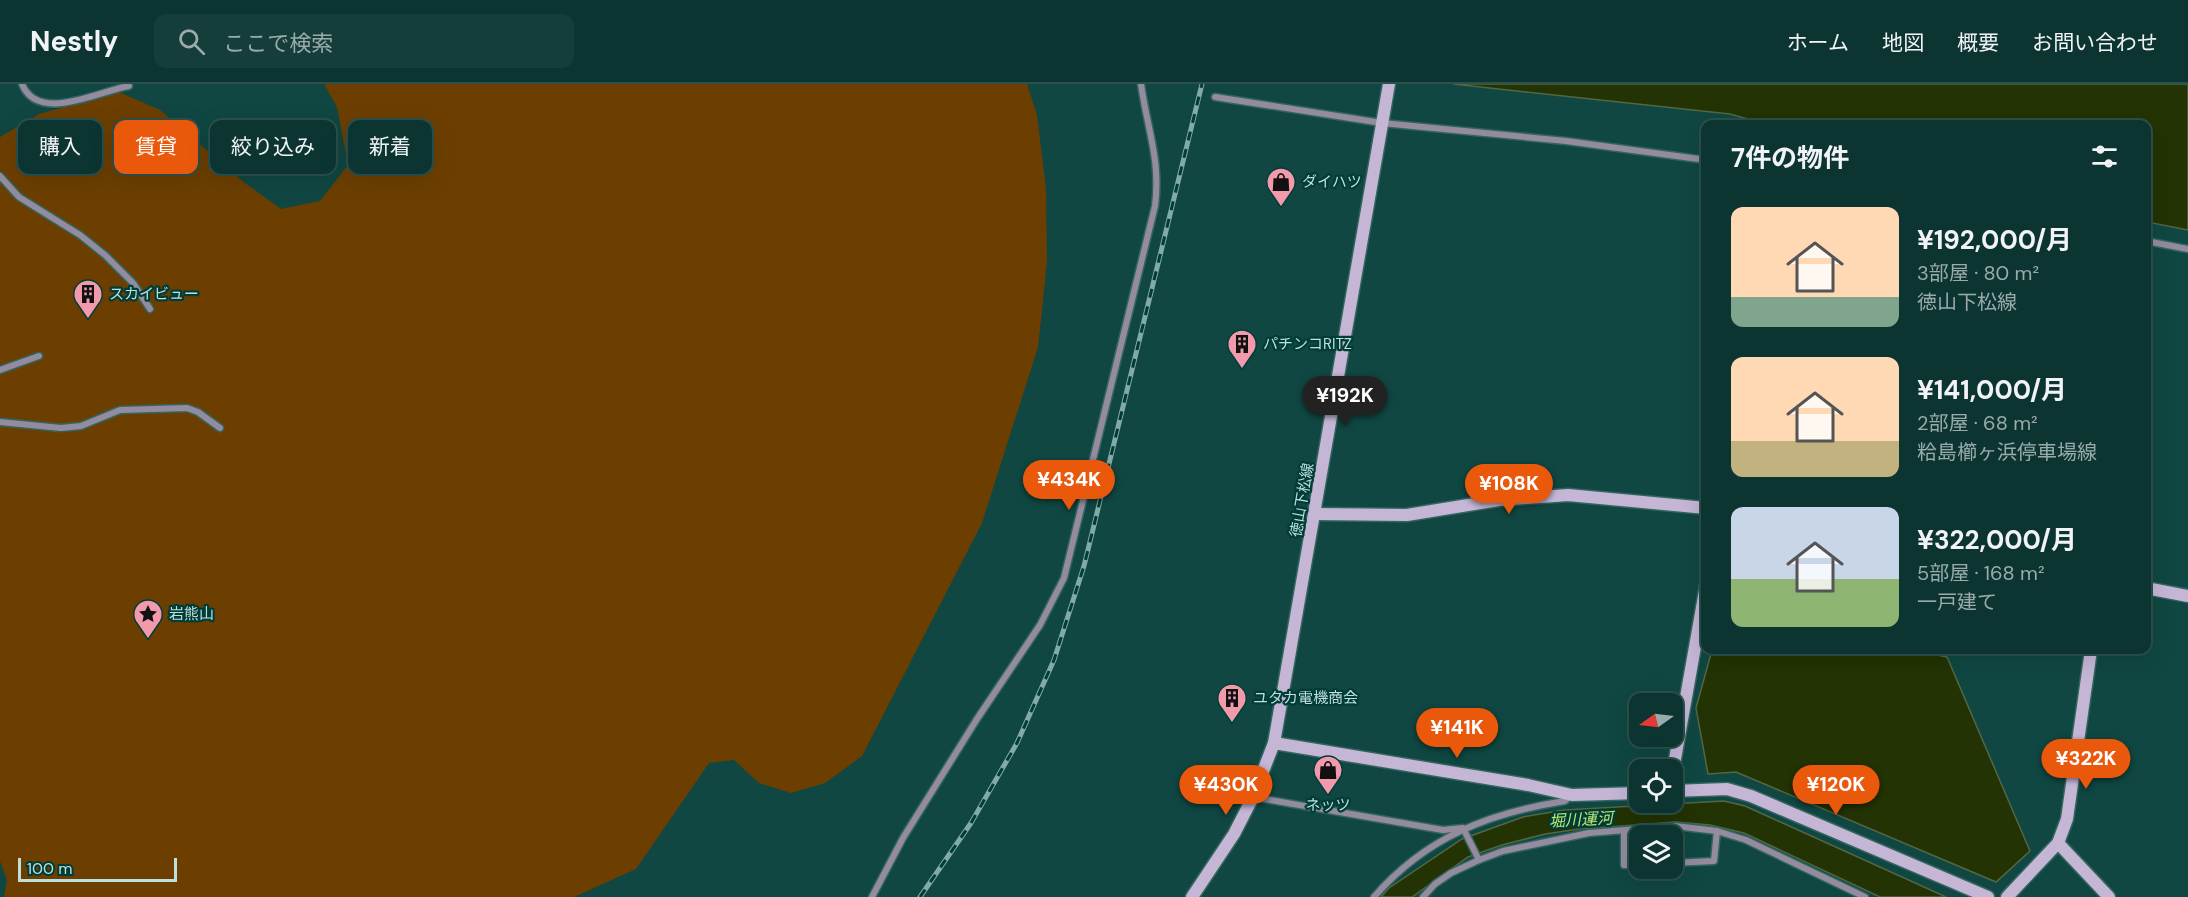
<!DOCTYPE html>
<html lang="ja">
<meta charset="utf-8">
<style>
:root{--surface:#0c3532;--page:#153d3a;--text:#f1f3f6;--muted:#9aabac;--line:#2c504d;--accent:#ea580c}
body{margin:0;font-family:"DM Sans","Noto Sans JP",sans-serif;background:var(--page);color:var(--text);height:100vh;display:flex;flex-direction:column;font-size:22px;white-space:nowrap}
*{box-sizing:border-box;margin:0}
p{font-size:20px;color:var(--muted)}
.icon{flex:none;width:33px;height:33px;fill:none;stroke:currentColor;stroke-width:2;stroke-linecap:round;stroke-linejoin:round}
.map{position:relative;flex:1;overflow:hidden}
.sheet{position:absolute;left:1701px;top:36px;width:450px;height:534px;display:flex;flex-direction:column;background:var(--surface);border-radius:12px;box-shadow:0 6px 24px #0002,0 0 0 2px var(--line)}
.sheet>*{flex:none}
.top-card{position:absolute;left:18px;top:36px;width:570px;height:54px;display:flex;gap:12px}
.needle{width:39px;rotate:256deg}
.tools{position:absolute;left:1629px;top:609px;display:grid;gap:12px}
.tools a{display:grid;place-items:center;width:54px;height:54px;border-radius:12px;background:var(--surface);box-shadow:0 6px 24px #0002,0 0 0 2px var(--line);font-size:30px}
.scale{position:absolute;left:18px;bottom:15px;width:159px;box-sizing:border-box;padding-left:6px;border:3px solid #bedfda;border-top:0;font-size:16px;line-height:21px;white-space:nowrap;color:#bedfda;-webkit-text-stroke:4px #003c38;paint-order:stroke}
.price{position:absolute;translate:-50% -51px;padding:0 14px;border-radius:21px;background:var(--accent);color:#fff;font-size:20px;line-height:39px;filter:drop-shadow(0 2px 3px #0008)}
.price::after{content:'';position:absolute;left:50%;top:36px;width:18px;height:14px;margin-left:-9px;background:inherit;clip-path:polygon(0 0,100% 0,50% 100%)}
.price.current{background:#222;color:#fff}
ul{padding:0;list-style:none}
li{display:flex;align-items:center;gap:18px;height:150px;padding:0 30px}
li span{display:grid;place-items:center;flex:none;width:168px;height:120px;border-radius:12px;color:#555}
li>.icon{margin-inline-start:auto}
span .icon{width:72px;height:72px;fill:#fffc;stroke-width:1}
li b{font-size:26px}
h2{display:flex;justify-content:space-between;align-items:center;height:72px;padding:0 30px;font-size:26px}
.pill{padding:0 21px;border-radius:12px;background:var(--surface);box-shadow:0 6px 24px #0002,0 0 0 2px var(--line);font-size:21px;line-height:54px}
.pill.current{background:var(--accent);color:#fff}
header{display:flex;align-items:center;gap:36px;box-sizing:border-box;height:84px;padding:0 30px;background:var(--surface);border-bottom:2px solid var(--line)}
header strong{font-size:28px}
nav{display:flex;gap:33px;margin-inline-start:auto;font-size:21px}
.search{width:420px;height:54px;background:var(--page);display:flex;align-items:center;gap:15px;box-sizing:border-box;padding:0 21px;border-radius:12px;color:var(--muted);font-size:22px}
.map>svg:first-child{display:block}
</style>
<header>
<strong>Nestly</strong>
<div class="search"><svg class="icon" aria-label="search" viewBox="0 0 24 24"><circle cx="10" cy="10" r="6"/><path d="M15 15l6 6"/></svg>ここで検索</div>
<nav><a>ホーム</a><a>地図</a><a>概要</a><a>お問い合わせ</a></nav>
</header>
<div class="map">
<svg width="2188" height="813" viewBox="0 0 2188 813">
<rect width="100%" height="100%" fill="#104742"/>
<polygon fill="#6c3f01" points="324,0 1027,0 1037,31 1046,105 1047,178 1038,263 982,439 862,672 825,699 791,709 759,699 734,676 709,679 636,785 574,813 4,813 7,796 0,777 0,53 39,30 119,8 160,26 245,99 281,125 320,117 348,81 337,23"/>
<g fill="#233303" stroke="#526744" stroke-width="1.5">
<polygon points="1453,0 2188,0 2188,146 2147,138 2146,40 1766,40 1730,30"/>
<polygon points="1712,566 1913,566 1947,573 2030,767 1996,798 1736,688 1708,690 1696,624"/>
<polygon points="1724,717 1745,722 1946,813 1880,813 1744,749 1710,741 1677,738 1579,745 1545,750 1502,761 1468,773 1412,813 1381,813 1389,804 1462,755 1523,733 1564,726"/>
</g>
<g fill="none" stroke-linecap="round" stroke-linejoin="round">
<g stroke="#336560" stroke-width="9">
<g id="street">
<path d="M 22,0 C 38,40 99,7 129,2"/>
<polyline points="1215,13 1382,39 1566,57 1706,76"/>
<polyline points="0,92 19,113 80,151 105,171 133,199 150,225"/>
<polyline points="2146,157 2188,165"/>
<polyline points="0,286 39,272"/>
<polyline points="0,338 61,344 81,342 120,326 187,324 198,328 220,344"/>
<polyline points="1253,713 1443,746 1463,744 1479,776"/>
<polyline points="1624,747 1624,781 1640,780"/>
<polyline points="1672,779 1714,777 1717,747"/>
<path d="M 872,813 L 903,754 L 977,635 L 1040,541 L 1064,494 L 1155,122 C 1161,76 1147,44 1141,0"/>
<path d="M 1374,813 C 1426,753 1489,729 1565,717 L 1571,711"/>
<polyline points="1423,813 1435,800 1451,789 1479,776 1503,767 1589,749 1675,742 1717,747 1746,756 1865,813"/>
</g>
</g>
<g stroke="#336560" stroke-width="15">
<g id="secondary">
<polyline points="1315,430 1407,431 1499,416 1568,411 1706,424"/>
<polyline points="2146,504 2188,512"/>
<polyline points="1274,659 1528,701 1572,711 1640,709"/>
<polyline points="1672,692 1706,501"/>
<polyline points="1672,707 1727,705 1751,712 1988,813"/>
<polyline points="2058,759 2109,813"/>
<polyline points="1192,813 1234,750 1253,713 1274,659 1389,0"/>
<polyline points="2007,813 2058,759 2067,735 2091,566"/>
</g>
</g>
<use href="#street" stroke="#948b9f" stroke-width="6"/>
<use href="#secondary" stroke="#c5b6d6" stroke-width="12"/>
<g stroke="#83aba6" stroke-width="5">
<polyline id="rail" points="920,813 971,739 1017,659 1054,576 1084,482 1202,0"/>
</g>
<use href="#rail" stroke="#003c38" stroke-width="3" stroke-dasharray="9" stroke-linecap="butt"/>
</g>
<defs>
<g id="shop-pin" transform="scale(1.5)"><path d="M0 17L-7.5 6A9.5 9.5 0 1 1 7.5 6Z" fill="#f29aac" stroke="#003c38"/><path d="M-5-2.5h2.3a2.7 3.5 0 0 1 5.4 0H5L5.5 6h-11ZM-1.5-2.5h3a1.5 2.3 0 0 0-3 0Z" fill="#111"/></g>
<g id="building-pin" transform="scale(1.5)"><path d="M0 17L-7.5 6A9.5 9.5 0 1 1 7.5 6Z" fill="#f29aac" stroke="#003c38"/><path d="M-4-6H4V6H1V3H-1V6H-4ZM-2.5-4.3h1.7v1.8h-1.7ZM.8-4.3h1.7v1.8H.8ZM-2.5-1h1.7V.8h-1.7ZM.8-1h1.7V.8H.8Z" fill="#111"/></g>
<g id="sight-pin" transform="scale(1.5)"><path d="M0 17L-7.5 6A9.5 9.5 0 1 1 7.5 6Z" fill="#f29aac" stroke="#003c38"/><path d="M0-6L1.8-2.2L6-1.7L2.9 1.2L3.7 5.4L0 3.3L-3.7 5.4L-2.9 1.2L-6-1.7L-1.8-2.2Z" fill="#111"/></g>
</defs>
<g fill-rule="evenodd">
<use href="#shop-pin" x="1281" y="98"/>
<use href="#building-pin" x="88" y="210"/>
<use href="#building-pin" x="1242" y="260"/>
<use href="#sight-pin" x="148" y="530"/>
<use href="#building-pin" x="1232" y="614"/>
<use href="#shop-pin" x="1328" y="686"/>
</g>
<g text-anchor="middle" stroke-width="4.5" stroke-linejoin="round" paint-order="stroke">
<g font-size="15" fill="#bedfda" stroke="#003c38" text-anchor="start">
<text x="1302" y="103">ダイハツ</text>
<text x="109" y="215">スカイビュー</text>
<text x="1263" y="265">パチンコRITZ</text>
<text x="169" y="535">岩熊山</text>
<text x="1253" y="619">ユタカ電機商会</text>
<text x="1328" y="726" text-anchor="middle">ネッツ</text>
</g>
<g font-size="15" fill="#bedfda" stroke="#003c38">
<text transform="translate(1302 416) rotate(-80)" y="5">徳山下松線</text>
</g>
<g font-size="16" font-style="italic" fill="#b9e572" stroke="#003c38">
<text transform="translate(1581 735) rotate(-3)" y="6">堀川運河</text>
</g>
</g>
</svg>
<div class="tools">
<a><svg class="needle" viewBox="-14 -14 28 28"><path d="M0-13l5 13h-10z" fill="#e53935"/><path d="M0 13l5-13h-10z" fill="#9aabac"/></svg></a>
<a><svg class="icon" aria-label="locate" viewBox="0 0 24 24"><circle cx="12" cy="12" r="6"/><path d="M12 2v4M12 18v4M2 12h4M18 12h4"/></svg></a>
<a><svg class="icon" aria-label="layers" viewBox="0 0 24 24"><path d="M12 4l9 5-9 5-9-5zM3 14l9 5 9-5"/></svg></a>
</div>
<div class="scale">100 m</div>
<b class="price current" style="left:1345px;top:343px">¥192K</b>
<b class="price" style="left:1069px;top:427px">¥434K</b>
<b class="price" style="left:1509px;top:431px">¥108K</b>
<b class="price" style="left:1457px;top:675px">¥141K</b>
<b class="price" style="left:2086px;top:706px">¥322K</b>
<b class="price" style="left:1226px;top:732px">¥430K</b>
<b class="price" style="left:1836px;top:732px">¥120K</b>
<div class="top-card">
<a class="pill">購入</a>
<a class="pill current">賃貸</a>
<a class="pill">絞り込み</a>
<a class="pill">新着</a>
</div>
<section class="sheet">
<h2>7件の物件<svg class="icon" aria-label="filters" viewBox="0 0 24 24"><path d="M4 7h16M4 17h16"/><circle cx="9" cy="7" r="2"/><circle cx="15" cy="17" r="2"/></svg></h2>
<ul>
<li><span style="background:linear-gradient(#ffd9b3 75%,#7fa58c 0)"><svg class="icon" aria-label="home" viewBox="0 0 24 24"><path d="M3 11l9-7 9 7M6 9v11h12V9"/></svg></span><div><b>¥192,000/月</b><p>3部屋 · 80 m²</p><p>徳山下松線</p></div></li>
<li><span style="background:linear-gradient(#ffd9b3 70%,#c2b280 0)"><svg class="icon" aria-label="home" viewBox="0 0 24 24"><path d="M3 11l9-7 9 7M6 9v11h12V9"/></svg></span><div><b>¥141,000/月</b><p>2部屋 · 68 m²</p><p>粭島櫛ヶ浜停車場線</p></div></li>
<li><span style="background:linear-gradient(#c9d6e8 60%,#8fb573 0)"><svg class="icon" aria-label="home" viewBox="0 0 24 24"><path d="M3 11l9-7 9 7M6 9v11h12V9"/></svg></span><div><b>¥322,000/月</b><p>5部屋 · 168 m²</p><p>一戸建て</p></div></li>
</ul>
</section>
</div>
